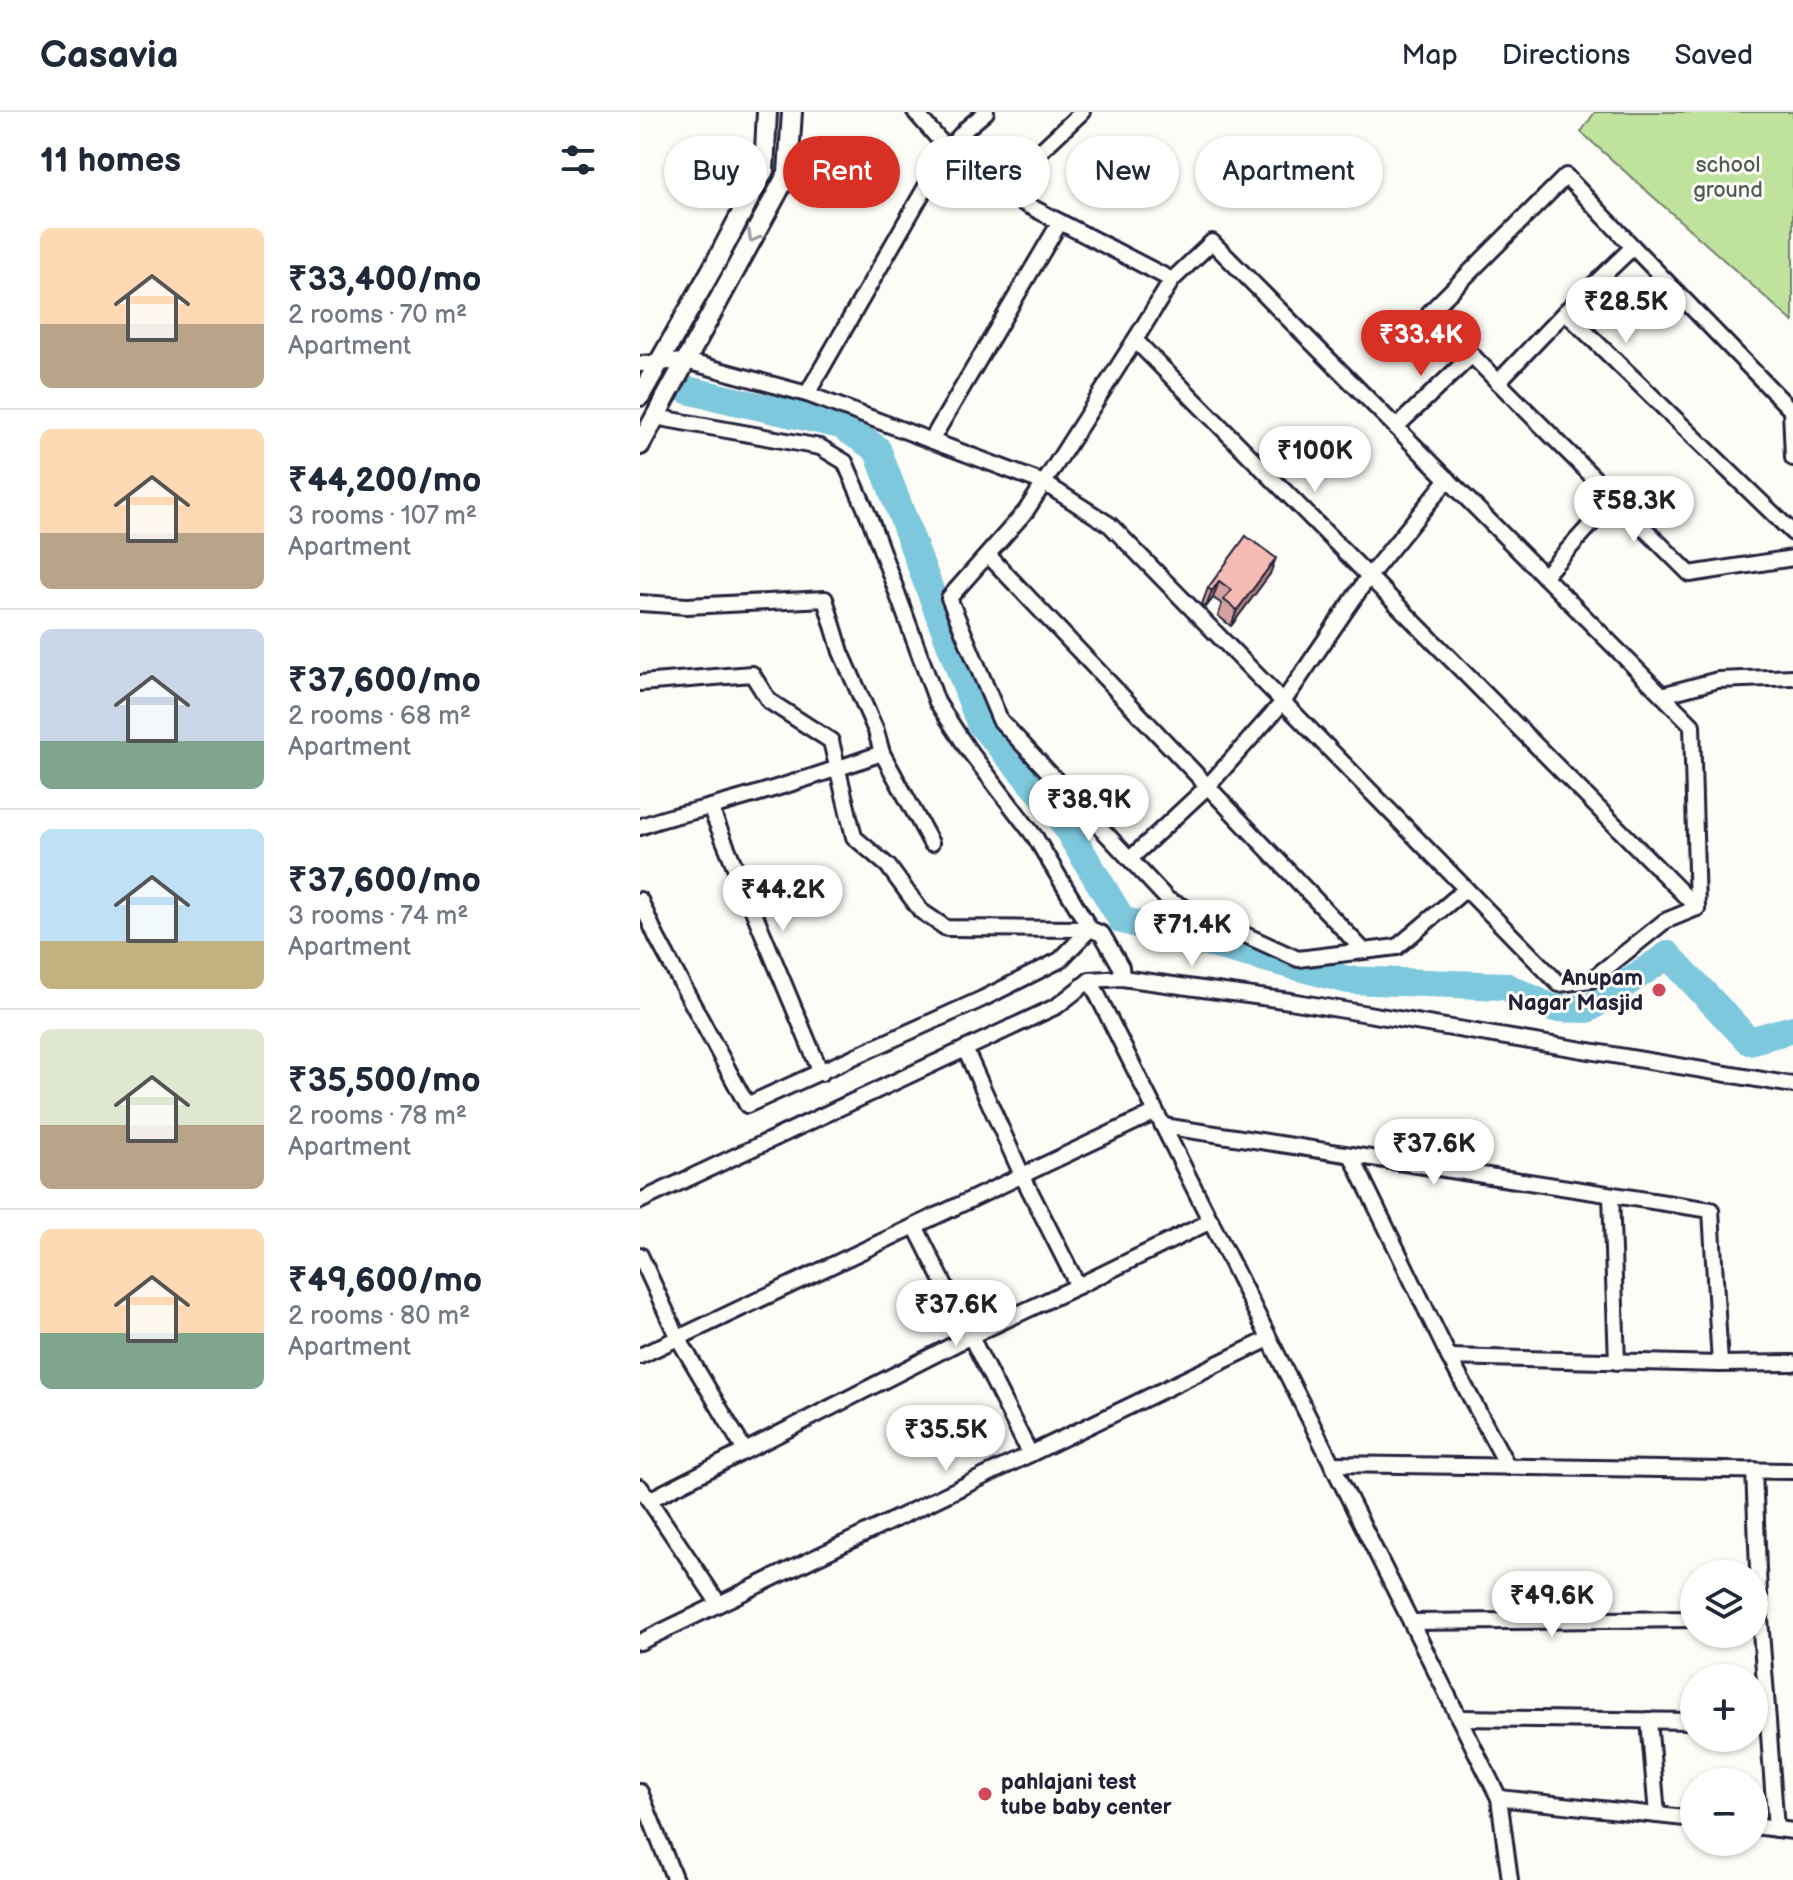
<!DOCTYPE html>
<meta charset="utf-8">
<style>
:root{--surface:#fff;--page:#f2f2f3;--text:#1f2937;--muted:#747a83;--line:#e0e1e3;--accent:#d93025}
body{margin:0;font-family:"Balsamiq Sans",sans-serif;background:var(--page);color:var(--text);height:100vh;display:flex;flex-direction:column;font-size:30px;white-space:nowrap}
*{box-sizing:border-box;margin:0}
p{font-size:26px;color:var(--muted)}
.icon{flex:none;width:44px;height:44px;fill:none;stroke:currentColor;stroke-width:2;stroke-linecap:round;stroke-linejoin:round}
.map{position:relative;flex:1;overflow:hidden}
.side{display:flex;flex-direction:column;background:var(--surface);width:640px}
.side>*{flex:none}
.banner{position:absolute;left:24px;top:24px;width:760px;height:72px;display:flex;gap:16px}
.fabs{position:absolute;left:1040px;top:1448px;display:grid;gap:16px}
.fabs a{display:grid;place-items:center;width:88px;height:88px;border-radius:50%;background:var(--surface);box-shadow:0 2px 6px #0004;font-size:40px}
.price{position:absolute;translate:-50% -68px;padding:0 18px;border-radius:28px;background:#fff;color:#222;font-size:26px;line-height:52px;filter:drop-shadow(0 2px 4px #0008)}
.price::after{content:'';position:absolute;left:50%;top:48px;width:24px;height:18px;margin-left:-12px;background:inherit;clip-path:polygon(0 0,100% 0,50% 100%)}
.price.active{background:var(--accent);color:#fff}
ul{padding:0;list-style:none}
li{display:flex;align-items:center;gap:24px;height:200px;padding:0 40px}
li+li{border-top:2px solid var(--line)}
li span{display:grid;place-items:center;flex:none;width:224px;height:160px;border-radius:12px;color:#555}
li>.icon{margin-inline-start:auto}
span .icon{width:96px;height:96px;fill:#fffc;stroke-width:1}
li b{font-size:34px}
h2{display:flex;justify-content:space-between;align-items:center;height:96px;padding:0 40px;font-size:34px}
.tag{padding:0 28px;border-radius:36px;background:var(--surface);box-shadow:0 2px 6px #0004;font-size:28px;line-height:72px}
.tag.active{background:var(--accent);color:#fff}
header{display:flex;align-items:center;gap:48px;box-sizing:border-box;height:112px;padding:0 40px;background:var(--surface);border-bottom:2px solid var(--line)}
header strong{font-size:38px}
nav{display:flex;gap:44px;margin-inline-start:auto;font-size:28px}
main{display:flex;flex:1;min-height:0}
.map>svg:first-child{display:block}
</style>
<header>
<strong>Casavia</strong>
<nav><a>Map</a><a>Directions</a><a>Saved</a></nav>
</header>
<main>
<section class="side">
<h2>11 homes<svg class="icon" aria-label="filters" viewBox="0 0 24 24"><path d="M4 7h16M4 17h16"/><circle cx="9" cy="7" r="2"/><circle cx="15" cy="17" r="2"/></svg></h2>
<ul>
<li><span style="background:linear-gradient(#ffd9b3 60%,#b9a48a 0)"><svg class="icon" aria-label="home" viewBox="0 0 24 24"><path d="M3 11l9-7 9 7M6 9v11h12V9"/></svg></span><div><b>₹33,400/mo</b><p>2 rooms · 70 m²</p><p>Apartment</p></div></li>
<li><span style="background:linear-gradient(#ffd9b3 65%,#b9a48a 0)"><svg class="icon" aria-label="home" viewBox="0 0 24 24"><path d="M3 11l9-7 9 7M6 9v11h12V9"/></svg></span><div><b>₹44,200/mo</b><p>3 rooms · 107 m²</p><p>Apartment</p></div></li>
<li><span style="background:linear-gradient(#c9d6e8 70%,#7fa58c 0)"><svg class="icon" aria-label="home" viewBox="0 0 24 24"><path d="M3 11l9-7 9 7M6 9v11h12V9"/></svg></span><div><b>₹37,600/mo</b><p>2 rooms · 68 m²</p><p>Apartment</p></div></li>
<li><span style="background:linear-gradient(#bfe0f5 70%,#c2b280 0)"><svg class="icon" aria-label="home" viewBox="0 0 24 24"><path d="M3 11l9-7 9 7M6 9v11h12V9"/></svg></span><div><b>₹37,600/mo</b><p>3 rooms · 74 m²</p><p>Apartment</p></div></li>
<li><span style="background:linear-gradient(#dfe7d0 60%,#b9a48a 0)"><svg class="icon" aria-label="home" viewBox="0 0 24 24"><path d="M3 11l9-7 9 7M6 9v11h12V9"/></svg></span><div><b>₹35,500/mo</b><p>2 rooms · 78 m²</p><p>Apartment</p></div></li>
<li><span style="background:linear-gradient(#ffd9b3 65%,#7fa58c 0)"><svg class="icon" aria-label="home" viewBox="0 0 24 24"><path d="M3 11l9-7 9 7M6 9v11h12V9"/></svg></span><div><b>₹49,600/mo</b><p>2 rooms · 80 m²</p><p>Apartment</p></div></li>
</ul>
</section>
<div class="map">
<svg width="1153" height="1768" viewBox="0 0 1153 1768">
<rect width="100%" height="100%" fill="#fdfcf7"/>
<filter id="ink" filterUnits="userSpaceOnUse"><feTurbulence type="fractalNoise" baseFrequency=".0125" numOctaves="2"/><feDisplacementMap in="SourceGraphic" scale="16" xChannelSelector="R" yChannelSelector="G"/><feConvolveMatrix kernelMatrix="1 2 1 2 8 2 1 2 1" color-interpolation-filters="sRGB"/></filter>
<g filter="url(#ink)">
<polygon fill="#bfe29c" stroke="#70826c" stroke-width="2" points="955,0 1153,0 1153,210 941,20"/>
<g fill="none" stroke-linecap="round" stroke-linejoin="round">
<polyline stroke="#7dc8dd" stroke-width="28" points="47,278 201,313 237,337 340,611 416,698 482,808 708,868 865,874 912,896 948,897 1028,843 1109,929 1153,917"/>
<g stroke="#22223b" stroke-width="20">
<g id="minor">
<polyline points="275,0 315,46 366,82 532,168 495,228 1057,796"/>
<polyline points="359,78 442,0"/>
<polyline points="993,135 1151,298 1153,346"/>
<polyline points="532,168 572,130 1052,613 1057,796"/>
<polyline points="495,228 404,371 470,413 919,872 951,868 1025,809 1057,796"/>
<polyline points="0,252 46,249 167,282 404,371 386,399 309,486 360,608 528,788 658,847 757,835 826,777"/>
<polyline points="858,270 790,200 926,64 993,135 925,200"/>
<polyline points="167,282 307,38 327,16 346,0"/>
<polyline points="15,305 180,335 205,350 230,407 297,590 327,636 395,725 450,817 462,822 481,855 482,866"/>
<polyline points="756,315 831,244"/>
<polyline points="292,327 420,110"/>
<polyline points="1153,421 925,200 858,270 1050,462 1153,446"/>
<polyline points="348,443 724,839"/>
<polyline points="904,464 975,386"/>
<path d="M 0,491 L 47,494 L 185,487 L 201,540 L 236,619 L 242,641 C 186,661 129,679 71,695 C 47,701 23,705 0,715"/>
<polyline points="0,571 112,562 129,589 191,629 214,725 248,754 281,799 306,816 450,817 420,848 342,887 107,993 17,826 0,788"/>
<polyline points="1022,583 1078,568 1153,565"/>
<polyline points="242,641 291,731"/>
<polyline points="70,695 181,961"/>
<polyline points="490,747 568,674 643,590 729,464 808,367"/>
<polyline points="450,868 859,1686 870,1768"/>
<polyline points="325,937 382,1063 438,1174 571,1109"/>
<polyline points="523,1014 1071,1098 1080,1252 809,1245 868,1355"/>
<polyline points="711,1043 809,1245"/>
<polyline points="971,1083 977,1250"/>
<polyline points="0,1089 417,894 450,868 482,866 650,889 1153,973"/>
<polyline points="275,1114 390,1342"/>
<polyline points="0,1143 38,1226 105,1339"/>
<polyline points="0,1244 516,1000"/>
<polyline points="1080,1252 1153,1251"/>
<polyline points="692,1352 1153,1359"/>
<polyline points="0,1375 9,1388"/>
<polyline points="79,1492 9,1388 331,1224 438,1174"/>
<polyline points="1114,1507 1120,1507 1114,1358"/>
<polyline points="771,1510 1054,1507"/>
<polyline points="0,1530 629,1227"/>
<polyline points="819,1606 1054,1609"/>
<polyline points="1009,1608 1017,1703"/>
<polyline points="1114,1609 1128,1609 1120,1507"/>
<polyline points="1128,1609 1136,1717"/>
<polyline points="0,1680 35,1768"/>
<polyline points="859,1686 1054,1707"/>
<polyline points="1114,1714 1153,1719"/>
</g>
</g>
<g stroke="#22223b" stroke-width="24">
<g id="tertiary">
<polyline points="0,284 75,152 124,58 127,0"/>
<polyline points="0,333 148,61 152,0"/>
</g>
</g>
<use href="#minor" stroke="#fdfcf7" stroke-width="14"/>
<use href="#tertiary" stroke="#fdfcf7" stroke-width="18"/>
</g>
<polygon fill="#d4a19c" stroke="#22223b" stroke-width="2" points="606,424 630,462 591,514 578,504 582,492 573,486 566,495 562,492 568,476"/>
<g fill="#ad837f" stroke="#22223b" stroke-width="2">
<polygon points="636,446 630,462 591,514 597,498"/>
<polygon points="579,469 573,486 566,495 572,479"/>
</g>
<polygon fill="#f7bbb5" stroke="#22223b" stroke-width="2" points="606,424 636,446 597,498 584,488 591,478 579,469 572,479 568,476"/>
<defs><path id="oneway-chevron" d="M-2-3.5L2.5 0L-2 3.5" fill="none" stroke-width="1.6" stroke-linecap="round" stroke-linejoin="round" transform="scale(2)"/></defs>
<use stroke="#9a9aa2" href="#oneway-chevron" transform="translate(113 125) rotate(119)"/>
</g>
<g fill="#d1495b" stroke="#fdfcf7" stroke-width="3">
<circle cx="1019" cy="878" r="8"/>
<circle cx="345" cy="1682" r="8"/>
</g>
<g text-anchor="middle" stroke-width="6" stroke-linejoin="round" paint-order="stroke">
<g font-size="22" fill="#515c58" stroke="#fdfcf7">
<text x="1088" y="60">school<tspan x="1088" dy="25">ground</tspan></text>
</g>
<g font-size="22" font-weight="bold" fill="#22223b" stroke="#fdfcf7" text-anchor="end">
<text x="1003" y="873">Anupam<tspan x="1003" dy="25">Nagar Masjid</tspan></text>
<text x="361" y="1677" text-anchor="start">pahlajani test<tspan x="361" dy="25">tube baby center</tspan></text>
</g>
</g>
</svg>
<div class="fabs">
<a><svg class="icon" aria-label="layers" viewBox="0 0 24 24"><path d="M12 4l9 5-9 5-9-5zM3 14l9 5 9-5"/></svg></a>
<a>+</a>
<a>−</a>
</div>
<b class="price" style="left:986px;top:233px">₹28.5K</b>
<b class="price active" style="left:781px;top:266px">₹33.4K</b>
<b class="price" style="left:675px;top:382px">₹100K</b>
<b class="price" style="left:994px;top:432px">₹58.3K</b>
<b class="price" style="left:449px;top:731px">₹38.9K</b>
<b class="price" style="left:143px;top:821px">₹44.2K</b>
<b class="price" style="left:552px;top:856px">₹71.4K</b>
<b class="price" style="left:794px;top:1075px">₹37.6K</b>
<b class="price" style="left:316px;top:1236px">₹37.6K</b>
<b class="price" style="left:306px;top:1361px">₹35.5K</b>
<b class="price" style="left:912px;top:1527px">₹49.6K</b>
<div class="banner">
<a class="tag">Buy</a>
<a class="tag active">Rent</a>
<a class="tag">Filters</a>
<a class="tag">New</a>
<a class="tag">Apartment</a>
</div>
</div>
</main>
